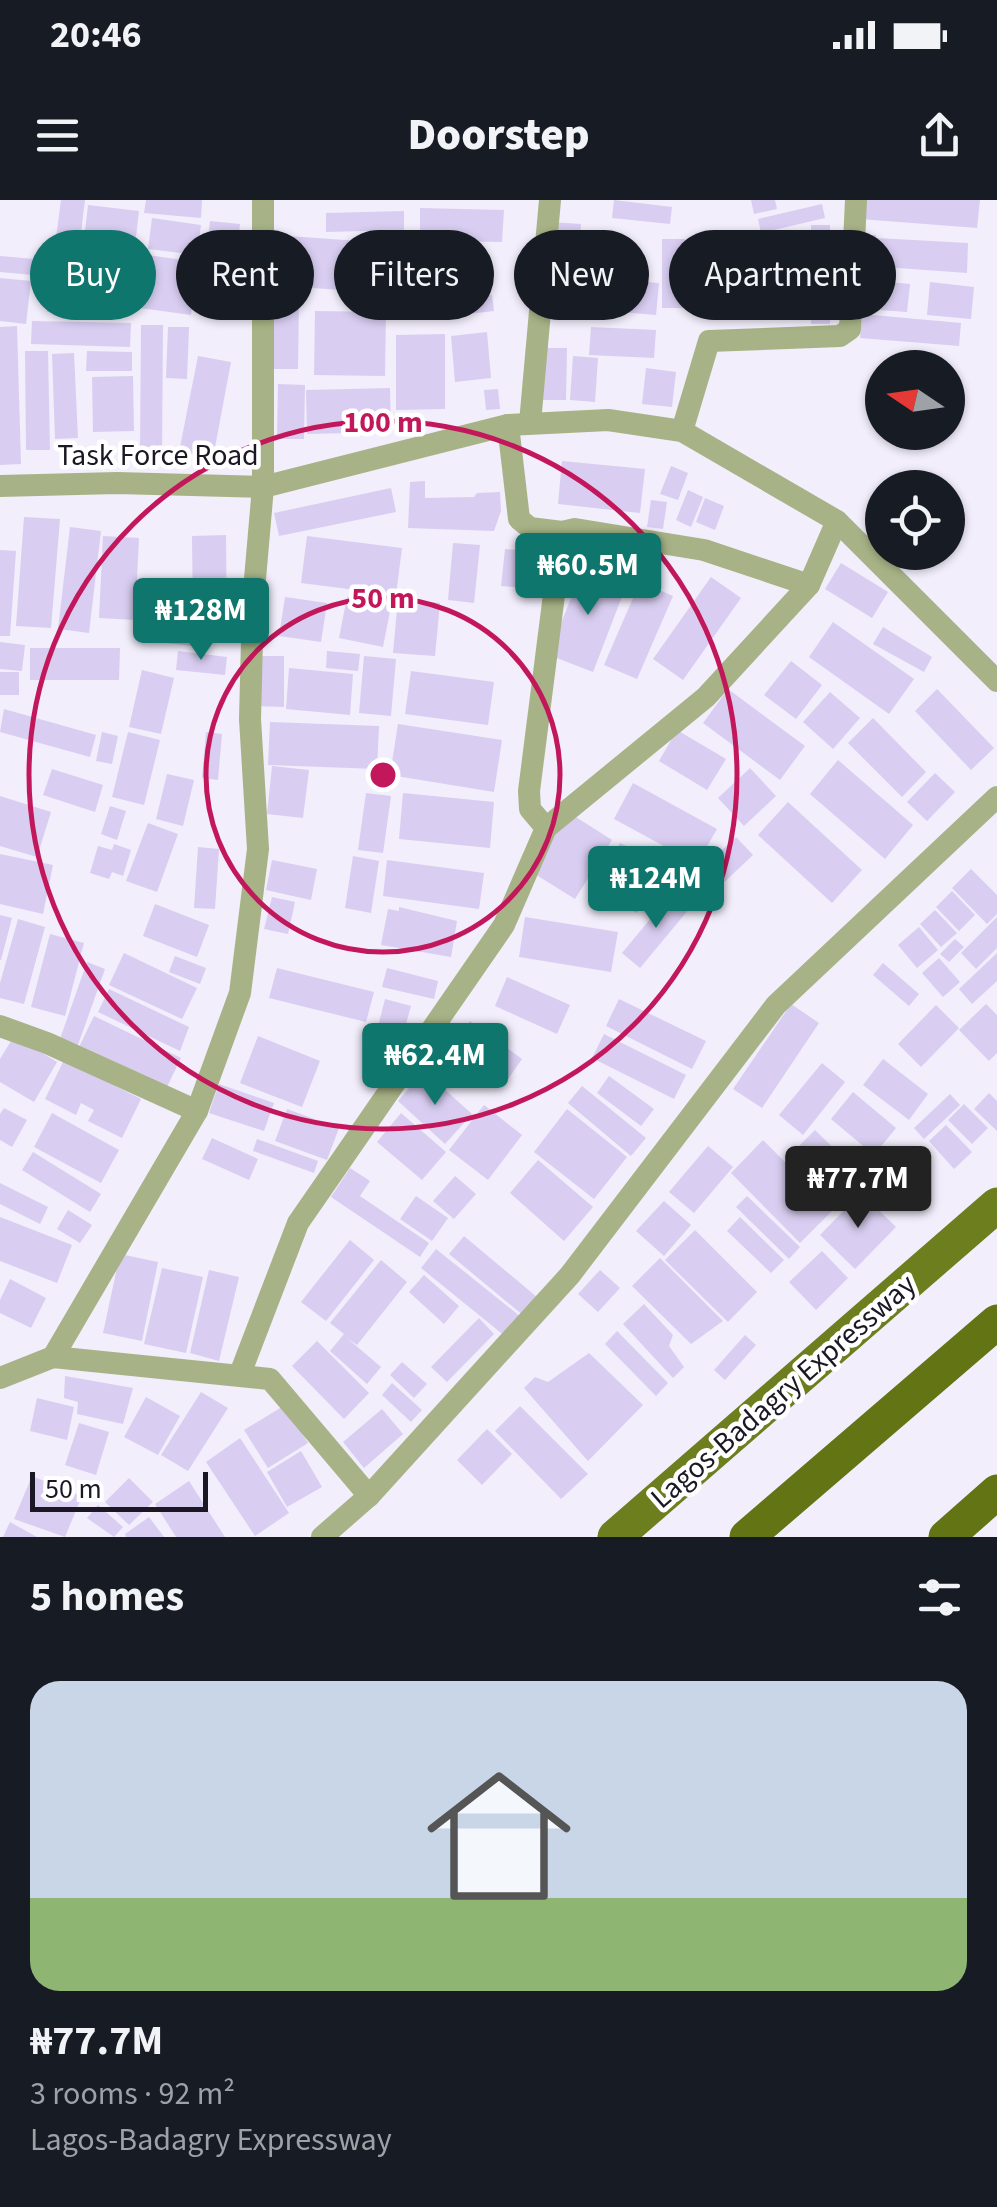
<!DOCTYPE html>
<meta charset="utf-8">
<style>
:root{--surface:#171b24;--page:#242831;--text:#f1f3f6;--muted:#9ea1a6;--line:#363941;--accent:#0f766e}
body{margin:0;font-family:"Source Sans 3",sans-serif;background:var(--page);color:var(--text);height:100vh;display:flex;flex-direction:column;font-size:38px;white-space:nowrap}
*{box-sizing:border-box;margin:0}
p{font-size:32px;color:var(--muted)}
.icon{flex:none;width:55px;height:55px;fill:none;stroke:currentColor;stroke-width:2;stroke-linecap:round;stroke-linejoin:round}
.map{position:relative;height:1337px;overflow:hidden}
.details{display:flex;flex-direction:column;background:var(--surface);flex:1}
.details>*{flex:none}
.hud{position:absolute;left:30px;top:30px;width:938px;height:90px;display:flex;gap:20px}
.needle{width:65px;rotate:283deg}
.controls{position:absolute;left:865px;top:150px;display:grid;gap:20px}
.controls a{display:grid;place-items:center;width:100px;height:100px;border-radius:50%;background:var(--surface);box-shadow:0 2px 8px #0004;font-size:50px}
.scale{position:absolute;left:30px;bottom:25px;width:178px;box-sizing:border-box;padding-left:10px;border:5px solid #1b1724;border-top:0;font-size:28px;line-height:35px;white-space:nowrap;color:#1b1724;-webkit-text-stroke:8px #fff;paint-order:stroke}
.price{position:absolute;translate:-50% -85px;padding:0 22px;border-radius:10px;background:var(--accent);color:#fff;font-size:32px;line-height:65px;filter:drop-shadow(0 2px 5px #0008)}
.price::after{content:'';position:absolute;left:50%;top:60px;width:30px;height:22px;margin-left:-15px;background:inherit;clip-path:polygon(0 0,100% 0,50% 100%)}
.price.selected{background:#222;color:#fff}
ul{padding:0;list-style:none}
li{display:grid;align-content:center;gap:20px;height:530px;padding:0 30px}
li+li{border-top:2px solid var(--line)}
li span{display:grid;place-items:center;height:310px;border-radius:30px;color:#555}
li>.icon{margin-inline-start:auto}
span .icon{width:180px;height:180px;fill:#fffc;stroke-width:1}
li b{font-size:42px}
h2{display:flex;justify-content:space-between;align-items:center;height:120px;padding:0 30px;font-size:42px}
.chip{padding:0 35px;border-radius:45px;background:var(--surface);box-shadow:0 2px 8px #0004;font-size:35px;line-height:90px}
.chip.selected{background:var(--accent);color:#fff}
.status{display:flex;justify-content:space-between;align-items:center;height:70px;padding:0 50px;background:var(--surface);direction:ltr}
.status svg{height:28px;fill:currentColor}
header{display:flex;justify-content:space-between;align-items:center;height:130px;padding:0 30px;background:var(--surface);font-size:45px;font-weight:800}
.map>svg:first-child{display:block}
</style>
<div class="status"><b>20:46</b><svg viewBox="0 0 49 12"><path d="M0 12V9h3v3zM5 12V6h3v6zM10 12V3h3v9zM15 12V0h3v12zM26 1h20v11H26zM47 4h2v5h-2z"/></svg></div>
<header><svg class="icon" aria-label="menu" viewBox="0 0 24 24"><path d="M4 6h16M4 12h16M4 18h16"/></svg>Doorstep<svg class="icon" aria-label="share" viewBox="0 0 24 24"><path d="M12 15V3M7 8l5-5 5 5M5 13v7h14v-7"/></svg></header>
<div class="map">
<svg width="997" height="1337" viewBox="0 0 997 1337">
<rect width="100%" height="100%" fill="#f2eefc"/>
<g fill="#d9cef1">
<polygon points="61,0 85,0 78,57 54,53"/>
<polygon points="146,0 202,0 201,18 144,13"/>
<polygon points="614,0 672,7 670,24 612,18"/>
<polygon points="751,0 775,0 777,9 754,14"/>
<polygon points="861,0 980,0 977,28 860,19"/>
<polygon points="822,4 825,18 761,33 758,19"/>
<polygon points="88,5 139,11 128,107 77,101"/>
<polygon points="420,8 504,10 502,42 420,41"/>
<polygon points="404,11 404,30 326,32 326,13"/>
<polygon points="152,18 201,25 197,55 148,49"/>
<polygon points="210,21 240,24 230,113 200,110"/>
<polygon points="551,22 581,24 577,86 546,83"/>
<rect x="811" y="25" width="19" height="99"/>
<polygon points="700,32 756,33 753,110 698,108"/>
<polygon points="857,35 876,35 875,48 877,38 968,43 967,73 856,65"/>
<polygon points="288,36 402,44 399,94 284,86"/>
<rect x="662" y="39" width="23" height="69"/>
<polygon points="147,55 198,62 191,115 140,108"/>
<polygon points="0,56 35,59 33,75 0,72"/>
<polygon points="54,60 80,64 73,115 47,112"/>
<polygon points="0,78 31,81 26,124 0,121"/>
<polygon points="599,78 659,83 656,115 597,110"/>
<polygon points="855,79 910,84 907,112 852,108"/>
<polygon points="930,82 974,87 971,119 927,115"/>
<polygon points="492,95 494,111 424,119 422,102"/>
<polygon points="271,102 299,102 298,169 270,169"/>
<polygon points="315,111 386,112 385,176 314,175"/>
<polygon points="862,114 961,123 959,146 860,138"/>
<polygon points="32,121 131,123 130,147 31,144"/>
<polygon points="141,125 163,125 162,255 140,255"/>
<polygon points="17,126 21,264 0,265 0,127"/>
<polygon points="168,127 189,127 187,179 166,178"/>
<polygon points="591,127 656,130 654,158 589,155"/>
<polygon points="487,132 491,178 455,182 451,136"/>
<polygon points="445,134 445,209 396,210 396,135"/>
<polygon points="541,148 567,148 566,200 540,200"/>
<polygon points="25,151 48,151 50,250 26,250"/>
<polygon points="87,151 132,152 132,171 86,171"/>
<polygon points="74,153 78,238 55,239 52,154"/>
<polygon points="198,156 231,162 213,258 179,252"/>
<polygon points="573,156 598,158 595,202 570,200"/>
<polygon points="646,168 676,172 672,207 642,204"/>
<polygon points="133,176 134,231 93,232 92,177"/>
<polygon points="278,184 305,185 304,239 277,239"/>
<polygon points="390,188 391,232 307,234 306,190"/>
<polygon points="498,189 500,209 486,210 484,190"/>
<polygon points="562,261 645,269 640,313 558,304"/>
<polygon points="671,266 688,273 678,300 660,294"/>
<polygon points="425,281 425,298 474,297 477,293 500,292 501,311 494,331 408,328 410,282"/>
<polygon points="391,288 396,312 279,336 274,313"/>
<polygon points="688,290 703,297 691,327 676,320"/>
<polygon points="705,298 724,306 715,330 696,322"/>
<polygon points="651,300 667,302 663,329 647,327"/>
<polygon points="24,317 60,319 51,428 16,426"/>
<polygon points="70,327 101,331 89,433 58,429"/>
<polygon points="226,335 227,442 208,442 208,448 143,440 146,415 193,420 192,336"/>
<polygon points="103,336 139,338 135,420 99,418"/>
<polygon points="307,336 402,348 396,395 301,383"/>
<polygon points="453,343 480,345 474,403 448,400"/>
<polygon points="505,349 531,351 527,388 501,386"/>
<polygon points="0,350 16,351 10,436 0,436"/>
<polygon points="841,363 888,392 872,418 825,389"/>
<polygon points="584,364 628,381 593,472 549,455"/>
<polygon points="711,377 741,398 683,480 653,459"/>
<polygon points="640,382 673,396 637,479 604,465"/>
<polygon points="285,397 327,403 321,442 279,436"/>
<polygon points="347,397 391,406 383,447 339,438"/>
<polygon points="398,399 440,403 435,456 393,453"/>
<polygon points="833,422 914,479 889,514 809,457"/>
<polygon points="883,427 932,457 924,472 873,444"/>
<polygon points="0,442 25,445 22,471 0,469"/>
<polygon points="30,448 120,448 119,480 30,480"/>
<polygon points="178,451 227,457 225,475 176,470"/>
<polygon points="327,451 360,454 358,471 326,468"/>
<polygon points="254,456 284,456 284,507 254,506"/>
<polygon points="364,456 396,459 391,516 359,513"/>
<polygon points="791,461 822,485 796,519 764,495"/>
<polygon points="289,468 353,474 350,515 286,509"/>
<polygon points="142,470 174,478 161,534 129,527"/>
<polygon points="411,471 494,482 488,525 405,514"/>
<rect x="0" y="472" width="19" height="23"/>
<polygon points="728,489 805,546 780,580 703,523"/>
<polygon points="937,489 994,548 971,570 915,511"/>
<polygon points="830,492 860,518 833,549 803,522"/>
<polygon points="4,509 96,535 90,557 0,532"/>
<polygon points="873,518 926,572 902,597 848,543"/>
<polygon points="270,522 379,526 377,569 268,565"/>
<polygon points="398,524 502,540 494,592 390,575"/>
<polygon points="677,530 726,559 707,590 659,561"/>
<polygon points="102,532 118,536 112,564 96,561"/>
<polygon points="128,532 160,540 144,605 112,597"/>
<polygon points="206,532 222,534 218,580 202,578"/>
<polygon points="838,560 913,625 885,659 810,594"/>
<polygon points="272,566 309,570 303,618 267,614"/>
<polygon points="750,568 776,596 744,626 718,598"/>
<polygon points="52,569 103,585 95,612 43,595"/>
<polygon points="935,573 955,592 927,621 907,602"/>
<polygon points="167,574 194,580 183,626 156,619"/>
<polygon points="633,583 717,629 697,664 614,619"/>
<polygon points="366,593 391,596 383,653 358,650"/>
<polygon points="403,593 494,602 490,648 399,639"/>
<polygon points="0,596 51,612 37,657 0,646"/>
<polygon points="788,602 862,670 832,703 758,635"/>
<polygon points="110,606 126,611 117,640 101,634"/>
<polygon points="568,612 612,640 575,699 530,671"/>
<polygon points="148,623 178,634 157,692 126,681"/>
<polygon points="736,637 753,655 719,687 702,669"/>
<polygon points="620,643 661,662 637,713 596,694"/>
<polygon points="114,644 131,650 123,676 112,672 109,679 90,673 98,646 112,650"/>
<polygon points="198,647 219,649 215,709 194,708"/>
<polygon points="0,654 53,665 43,714 0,704"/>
<polygon points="353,656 379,661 371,713 345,708"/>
<polygon points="272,660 317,669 311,700 266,690"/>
<polygon points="387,660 484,673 479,709 383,696"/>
<polygon points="971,669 997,695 997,714 987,724 952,688"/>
<polygon points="952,691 975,715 959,731 936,707"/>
<polygon points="671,694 689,709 640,768 622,753"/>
<polygon points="272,697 295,702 288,734 264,729"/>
<polygon points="155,704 209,725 197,757 143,736"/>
<polygon points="399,707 457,721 451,757 381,745 388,709 399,711"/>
<polygon points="935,710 957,733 941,747 920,724"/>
<polygon points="0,715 12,718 1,760 0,760"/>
<polygon points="525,717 618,732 611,772 519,757"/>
<polygon points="997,717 997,748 976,769 961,753"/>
<polygon points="18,719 45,727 24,804 0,798 0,783"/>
<polygon points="919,727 938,750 917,768 898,745"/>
<polygon points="50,734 84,743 65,816 31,807"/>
<polygon points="955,739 964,747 949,762 940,754"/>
<polygon points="124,753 197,788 182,819 109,785"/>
<polygon points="997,753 997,781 972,804 959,789"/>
<polygon points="175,756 206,768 200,784 169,772"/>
<polygon points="939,758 960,782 943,797 922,773"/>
<polygon points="87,762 105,769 78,845 60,839"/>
<polygon points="883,763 919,794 909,806 873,775"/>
<polygon points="277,768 374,792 366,822 269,798"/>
<polygon points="387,768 438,781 434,799 382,787"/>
<polygon points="507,777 570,805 557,834 495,806"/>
<polygon points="109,789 189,827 180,851 98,812"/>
<polygon points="385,799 411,806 398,853 373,846"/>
<polygon points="619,799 706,841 692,869 606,826"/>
<polygon points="791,804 819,823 762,908 733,889"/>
<polygon points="986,804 997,815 997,853 989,861 959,830"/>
<polygon points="936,805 959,828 921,867 898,844"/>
<polygon points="94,816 181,858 165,891 78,849"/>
<polygon points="470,821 522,859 503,886 450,848"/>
<polygon points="604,834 686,875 674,899 592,858"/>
<polygon points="14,836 57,862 34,902 0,882 0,859"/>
<polygon points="258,836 320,861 302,907 240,883"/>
<polygon points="883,859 928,894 909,920 863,885"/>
<polygon points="64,860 141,899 122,938 88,921 94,910 81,903 76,915 45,899"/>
<polygon points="822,863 845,882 803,935 779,915"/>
<polygon points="424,871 472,914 445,944 398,901"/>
<polygon points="609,876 654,909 641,926 597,893"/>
<polygon points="219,884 274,903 264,931 209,913"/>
<polygon points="582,886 646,938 631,956 568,903"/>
<polygon points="853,892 896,928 874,955 831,919"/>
<polygon points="989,893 997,901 997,931 974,909"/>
<polygon points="950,894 960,905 924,939 914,928"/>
<polygon points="964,904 988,928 972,944 948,920"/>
<polygon points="484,905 522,935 488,980 449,950"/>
<polygon points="4,908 27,920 12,947 0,940 0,914"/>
<polygon points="287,909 339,928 327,960 275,941"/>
<polygon points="567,909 627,957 594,999 534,952"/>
<polygon points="52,913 119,950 101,983 34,947"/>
<polygon points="401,913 446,952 422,980 377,942"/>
<polygon points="946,925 972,952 954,969 929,941"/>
<polygon points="815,930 864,978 839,1005 789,956"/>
<polygon points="212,938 258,959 249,980 202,959"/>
<polygon points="257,939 318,961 314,973 253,951"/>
<polygon points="763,940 833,1010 800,1043 731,973"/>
<polygon points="708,946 733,967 694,1013 669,992"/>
<polygon points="33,952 101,994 90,1012 22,970"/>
<polygon points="538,960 593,1007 564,1041 510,993"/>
<polygon points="350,968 370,981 360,996 429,1043 420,1057 331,997"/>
<polygon points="455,976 476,994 454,1019 433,1001"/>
<polygon points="0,983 48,1007 40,1024 0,1004"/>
<polygon points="861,993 896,1027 855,1069 820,1035"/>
<polygon points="416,996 448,1018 432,1041 400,1019"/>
<polygon points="747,996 800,1047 789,1059 736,1007"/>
<polygon points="664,1001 691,1025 664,1056 636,1031"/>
<polygon points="68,1010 92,1025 80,1043 57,1029"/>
<polygon points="0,1017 72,1045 57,1083 0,1061"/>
<polygon points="740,1017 784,1060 771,1073 727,1031"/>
<polygon points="695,1030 757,1092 728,1122 665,1060"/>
<polygon points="464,1036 538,1098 524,1116 449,1054"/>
<polygon points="350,1040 374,1060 326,1121 301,1102"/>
<polygon points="436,1049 521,1117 506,1137 421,1068"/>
<polygon points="822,1051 848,1078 816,1110 789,1082"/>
<polygon points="120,1054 158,1062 142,1141 103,1133"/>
<polygon points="660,1058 723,1121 691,1144 632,1086"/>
<polygon points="381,1060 407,1082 357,1145 347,1138 381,1167 367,1184 330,1151 344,1134 330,1123"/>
<polygon points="162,1068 203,1077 186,1153 144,1144"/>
<polygon points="209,1070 239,1077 219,1161 190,1153"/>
<polygon points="600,1070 620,1088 598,1112 578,1094"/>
<polygon points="424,1075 459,1106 444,1124 409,1092"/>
<polygon points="10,1079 46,1098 31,1128 0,1113 0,1100"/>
<polygon points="644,1104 673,1135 669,1146 684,1167 673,1178 623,1124"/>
<polygon points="479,1118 494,1134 447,1182 431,1167"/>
<polygon points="617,1131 668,1183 656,1196 605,1144"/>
<polygon points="745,1135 756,1145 725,1180 714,1170"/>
<polygon points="317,1141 369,1193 344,1219 292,1166"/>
<polygon points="589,1153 643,1205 588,1261 524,1188 535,1177 548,1182"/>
<polygon points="402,1162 427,1184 414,1198 390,1175"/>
<polygon points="65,1176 133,1188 123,1224 77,1214 78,1202 64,1198"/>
<polygon points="392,1183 422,1210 411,1222 382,1195"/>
<polygon points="201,1192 228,1208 188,1271 161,1255"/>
<polygon points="146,1197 180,1216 158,1255 124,1237"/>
<polygon points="37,1198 74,1207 67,1240 30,1231"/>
<polygon points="285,1205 308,1243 268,1268 244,1230"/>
<polygon points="520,1206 588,1274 561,1299 495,1231"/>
<polygon points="382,1209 403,1234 364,1268 343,1242"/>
<polygon points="79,1223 109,1232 96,1275 65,1265"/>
<polygon points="487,1229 512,1254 482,1285 457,1260"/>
<polygon points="240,1238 289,1313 255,1336 206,1262"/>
<polygon points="301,1251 322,1287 287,1307 267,1272"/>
<polygon points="32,1276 82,1296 65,1337 14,1319"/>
<polygon points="129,1278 153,1302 129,1325 105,1302"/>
<polygon points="189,1281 225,1337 176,1337 155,1304"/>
<polygon points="98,1305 123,1327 114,1337 87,1318"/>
<polygon points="149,1317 164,1337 126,1337 125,1334"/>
<polygon points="10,1322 37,1337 3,1337"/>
</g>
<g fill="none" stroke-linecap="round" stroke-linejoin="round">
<g stroke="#a7b386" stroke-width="22">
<polyline points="530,223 550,0"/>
<polyline points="508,225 519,319 530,328 562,332"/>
<polyline points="682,231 709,141 840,136 850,129 856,0"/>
<polyline points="0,286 117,283 263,287 508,225 608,220 682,231 837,321 997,481"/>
<polyline points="546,628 706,497 809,385 837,321"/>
<polyline points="0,826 47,843 197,911"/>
<polyline points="53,1157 197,911 240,793 258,649 250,519 253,402 263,287 263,0"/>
<polyline points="240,1174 298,1023 504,725 546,628 530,609 529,591 562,332 575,329 704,350 809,385"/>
<polyline points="0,1178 53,1157 270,1179 369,1296"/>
<polyline points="322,1337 369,1296 570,1075 776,805 997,597"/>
</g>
<polyline stroke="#6c7e1e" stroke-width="35" points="615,1337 997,1005"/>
<g stroke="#627413" stroke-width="35">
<polyline points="747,1337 997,1122"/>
<polyline points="946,1337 997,1292"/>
</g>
</g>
<g fill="none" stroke="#c2185b" stroke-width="5">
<circle cx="383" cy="575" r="177"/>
<circle cx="383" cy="575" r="354"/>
</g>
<g text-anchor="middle" stroke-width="9" stroke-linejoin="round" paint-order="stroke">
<g font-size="30" fill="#1b1724" stroke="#fff">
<text x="158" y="265">Task Force Road</text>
<text transform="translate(783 1191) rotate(-41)" y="10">Lagos-Badagry Expressway</text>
</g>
</g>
<circle cx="383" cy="575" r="15" fill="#c2185b" stroke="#fff" stroke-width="5"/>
<g font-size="30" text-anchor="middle" font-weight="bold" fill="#c2185b" stroke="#fff" stroke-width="9" stroke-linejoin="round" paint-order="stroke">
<text x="383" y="232">100 m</text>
<text x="383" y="408">50 m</text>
</g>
</svg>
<div class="controls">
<a><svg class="needle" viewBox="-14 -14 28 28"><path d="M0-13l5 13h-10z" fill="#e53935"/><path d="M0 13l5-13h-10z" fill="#9ea1a6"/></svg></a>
<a><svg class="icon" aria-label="locate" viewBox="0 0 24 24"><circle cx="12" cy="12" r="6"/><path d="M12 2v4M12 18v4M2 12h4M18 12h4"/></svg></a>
</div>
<div class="scale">50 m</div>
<b class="price" style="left:588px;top:418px">₦60.5M</b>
<b class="price" style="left:201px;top:463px">₦128M</b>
<b class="price" style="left:656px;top:731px">₦124M</b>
<b class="price" style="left:435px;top:908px">₦62.4M</b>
<b class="price selected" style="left:858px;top:1031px">₦77.7M</b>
<div class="hud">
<a class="chip selected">Buy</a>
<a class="chip">Rent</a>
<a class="chip">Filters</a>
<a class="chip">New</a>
<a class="chip">Apartment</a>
</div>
</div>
<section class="details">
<h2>5 homes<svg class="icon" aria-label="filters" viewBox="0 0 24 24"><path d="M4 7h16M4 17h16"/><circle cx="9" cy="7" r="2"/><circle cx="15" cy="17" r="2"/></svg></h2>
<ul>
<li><span style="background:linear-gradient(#c9d6e8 70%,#8fb573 0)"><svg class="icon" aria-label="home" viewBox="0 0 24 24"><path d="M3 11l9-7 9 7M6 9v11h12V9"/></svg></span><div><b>₦77.7M</b><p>3 rooms · 92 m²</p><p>Lagos-Badagry Expressway</p></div></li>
</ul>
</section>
